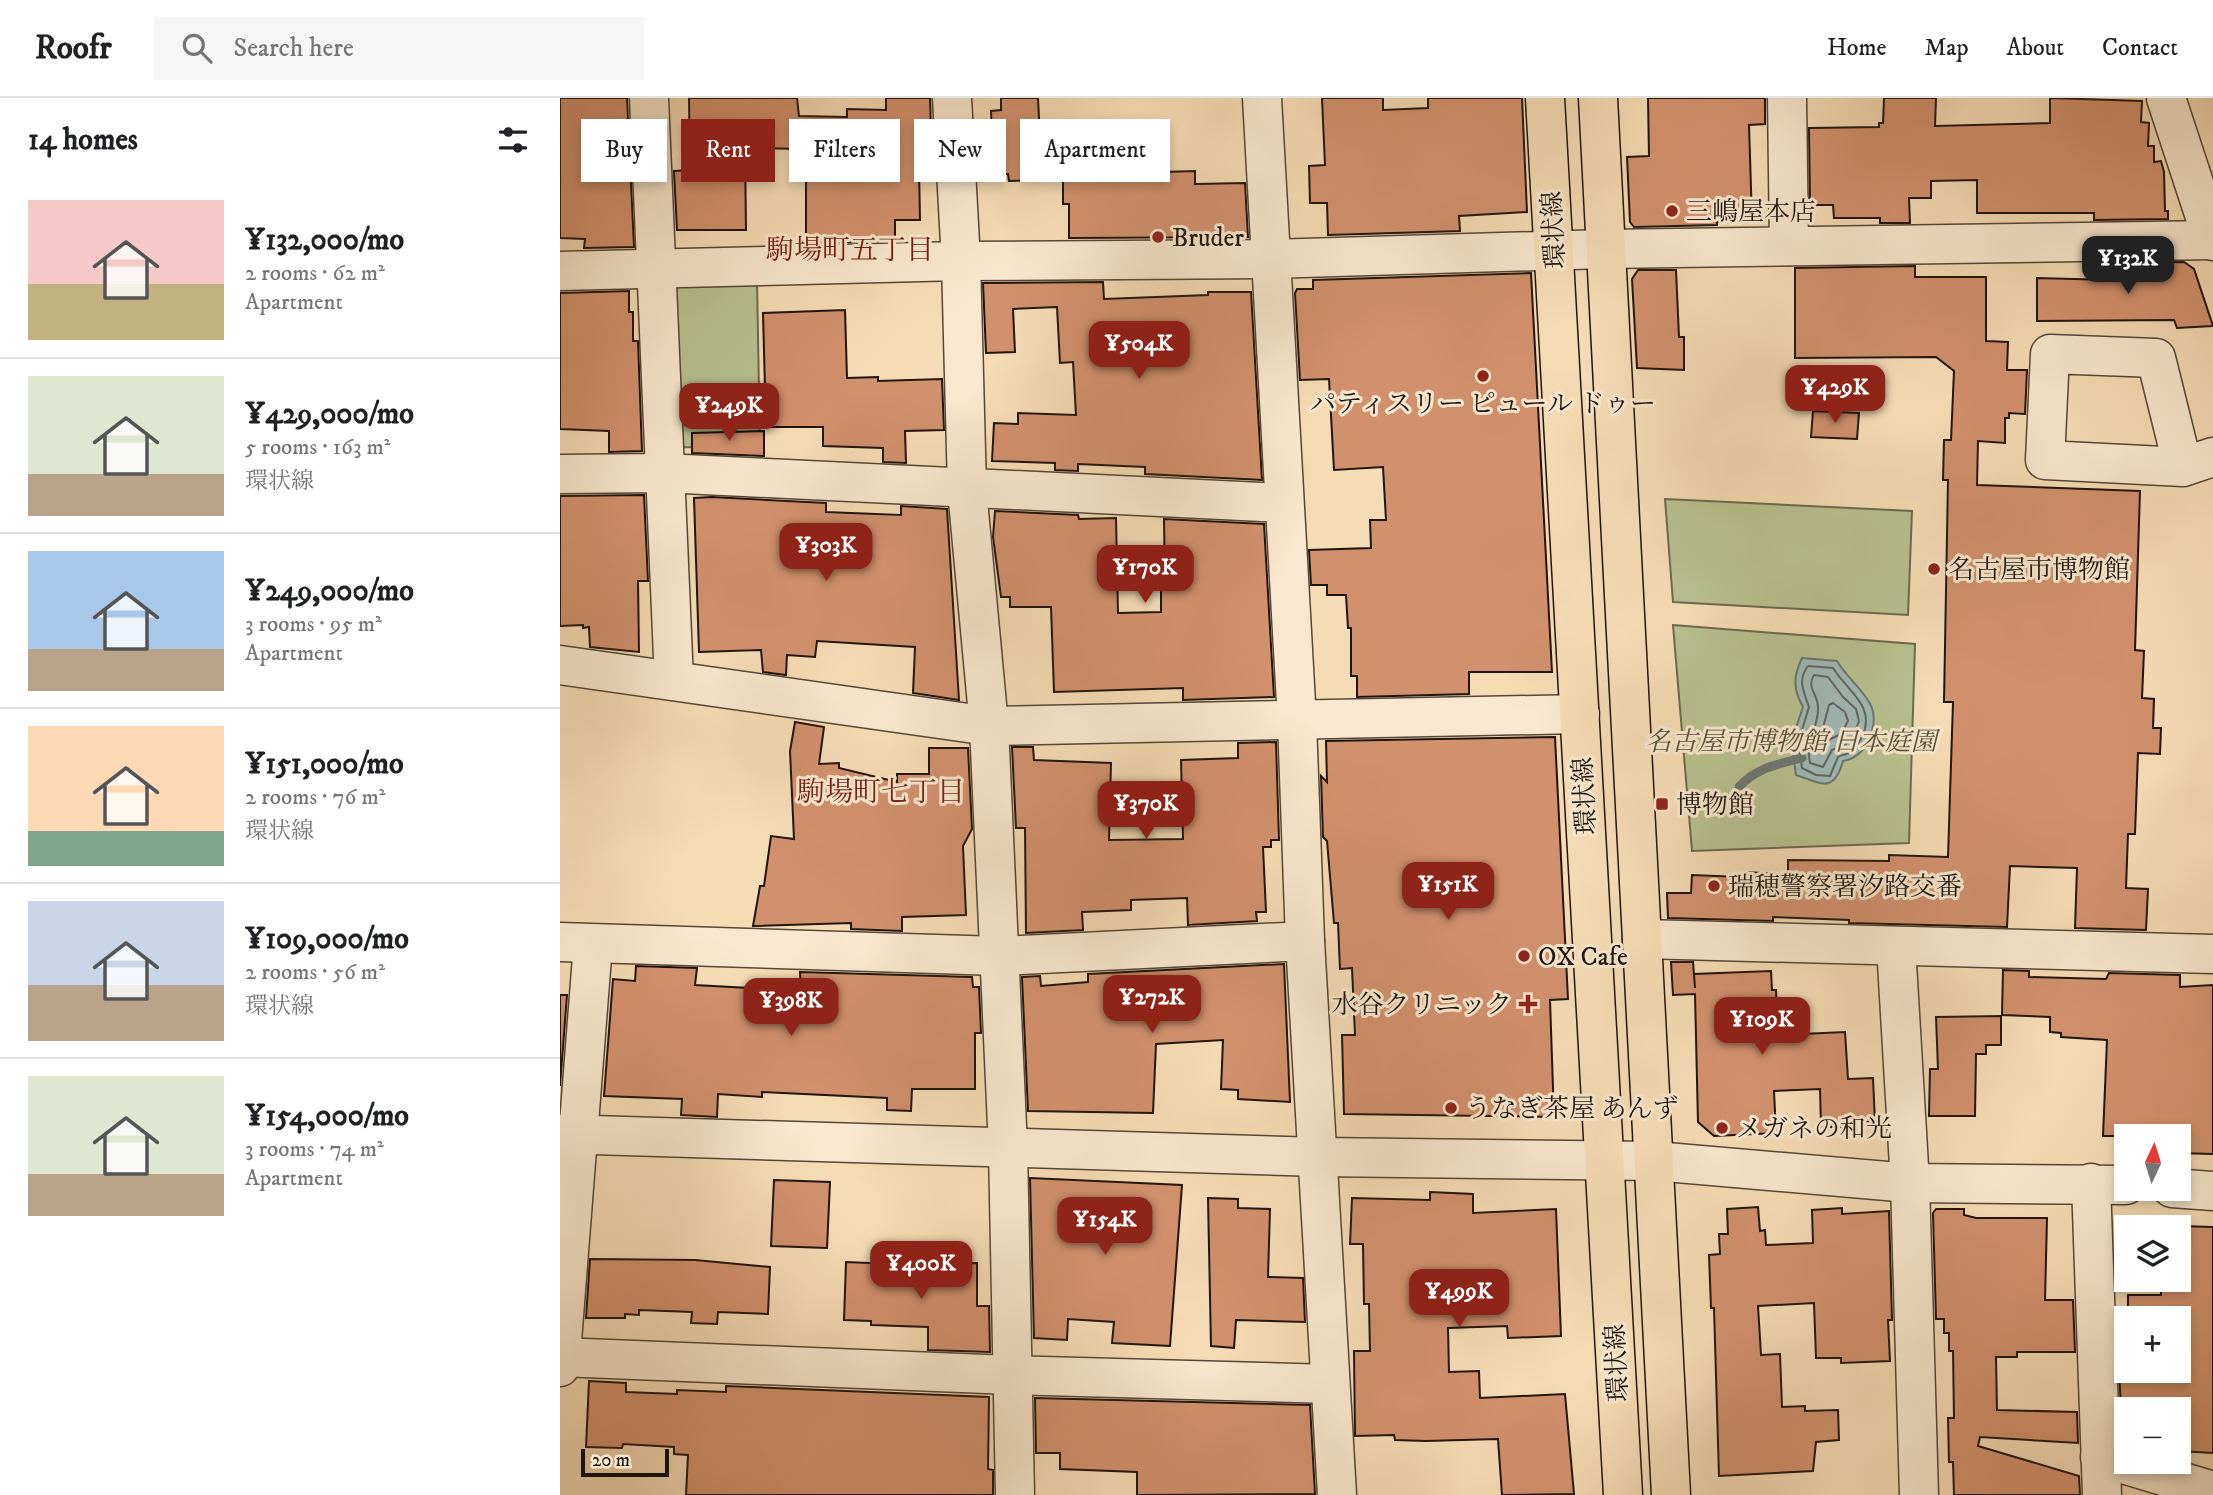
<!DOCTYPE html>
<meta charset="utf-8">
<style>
:root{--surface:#fff;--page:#f6f6f6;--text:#202124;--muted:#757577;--line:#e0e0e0;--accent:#8f2418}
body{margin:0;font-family:"IM FELL DW Pica","Noto Serif JP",serif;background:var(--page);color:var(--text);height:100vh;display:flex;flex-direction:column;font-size:26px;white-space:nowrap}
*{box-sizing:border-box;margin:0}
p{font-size:23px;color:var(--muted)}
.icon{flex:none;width:38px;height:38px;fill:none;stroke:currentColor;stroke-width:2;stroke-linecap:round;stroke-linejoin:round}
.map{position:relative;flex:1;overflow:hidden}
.panel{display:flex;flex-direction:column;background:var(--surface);width:560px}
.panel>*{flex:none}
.guide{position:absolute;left:21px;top:21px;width:665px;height:63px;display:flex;gap:14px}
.needle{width:46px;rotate:4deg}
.controls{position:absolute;left:1554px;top:1026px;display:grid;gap:14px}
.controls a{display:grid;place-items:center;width:77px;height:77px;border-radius:0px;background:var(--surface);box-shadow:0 4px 10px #0003;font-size:35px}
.scale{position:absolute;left:21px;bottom:18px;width:88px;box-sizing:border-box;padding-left:7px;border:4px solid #1f140e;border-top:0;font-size:19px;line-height:24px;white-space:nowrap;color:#1f140e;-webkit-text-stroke:5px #f9e8cf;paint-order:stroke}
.price{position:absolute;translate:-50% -60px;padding:0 16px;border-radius:14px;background:var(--accent);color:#fff;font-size:23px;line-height:46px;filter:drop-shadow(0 2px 4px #0008)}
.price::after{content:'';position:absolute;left:50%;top:42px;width:21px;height:16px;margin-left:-10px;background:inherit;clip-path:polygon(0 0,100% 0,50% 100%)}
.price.on{background:#222;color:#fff}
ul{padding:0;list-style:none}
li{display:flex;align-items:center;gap:21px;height:175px;padding:0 28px}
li+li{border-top:2px solid var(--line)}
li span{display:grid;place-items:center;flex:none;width:196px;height:140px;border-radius:0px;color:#555}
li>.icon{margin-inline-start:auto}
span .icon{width:84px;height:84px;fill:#fffc;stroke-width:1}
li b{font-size:30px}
h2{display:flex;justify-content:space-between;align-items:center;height:84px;padding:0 28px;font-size:30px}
.tag{padding:0 24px;border-radius:0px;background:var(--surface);box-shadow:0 4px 10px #0003;font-size:24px;line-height:63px}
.tag.on{background:var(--accent);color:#fff}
header{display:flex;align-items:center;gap:42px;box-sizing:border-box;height:98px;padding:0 35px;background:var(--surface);border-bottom:2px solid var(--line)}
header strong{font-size:33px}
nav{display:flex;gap:38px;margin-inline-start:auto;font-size:24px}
.search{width:490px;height:63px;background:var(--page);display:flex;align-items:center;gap:18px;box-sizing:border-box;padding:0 24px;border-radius:0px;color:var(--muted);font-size:26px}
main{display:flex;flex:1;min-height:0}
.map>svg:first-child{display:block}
</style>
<header>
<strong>Roofr</strong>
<div class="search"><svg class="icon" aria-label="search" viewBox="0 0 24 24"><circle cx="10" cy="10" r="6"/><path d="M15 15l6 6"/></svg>Search here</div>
<nav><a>Home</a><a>Map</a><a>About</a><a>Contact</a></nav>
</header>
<main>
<section class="panel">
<h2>14 homes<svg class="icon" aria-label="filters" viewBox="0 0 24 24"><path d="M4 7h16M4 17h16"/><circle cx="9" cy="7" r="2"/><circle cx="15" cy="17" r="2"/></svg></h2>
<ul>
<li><span style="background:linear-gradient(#f6c9c9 60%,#c2b280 0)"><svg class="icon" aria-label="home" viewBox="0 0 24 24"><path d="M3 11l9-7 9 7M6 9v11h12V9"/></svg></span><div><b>¥132,000/mo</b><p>2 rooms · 62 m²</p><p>Apartment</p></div></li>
<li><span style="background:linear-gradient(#dfe7d0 70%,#b9a48a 0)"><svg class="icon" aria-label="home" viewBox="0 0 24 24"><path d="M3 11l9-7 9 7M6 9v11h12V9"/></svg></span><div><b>¥429,000/mo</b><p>5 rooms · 163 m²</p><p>環状線</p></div></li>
<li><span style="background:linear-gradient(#a9c7e8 70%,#b9a48a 0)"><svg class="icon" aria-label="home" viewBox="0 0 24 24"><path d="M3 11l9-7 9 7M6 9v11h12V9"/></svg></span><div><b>¥249,000/mo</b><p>3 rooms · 95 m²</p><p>Apartment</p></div></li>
<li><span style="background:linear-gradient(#ffd9b3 75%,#7fa58c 0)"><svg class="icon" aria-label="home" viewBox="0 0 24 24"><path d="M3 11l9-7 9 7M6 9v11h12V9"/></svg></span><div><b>¥151,000/mo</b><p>2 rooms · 76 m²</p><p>環状線</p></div></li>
<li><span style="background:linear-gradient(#c9d6e8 60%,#b9a48a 0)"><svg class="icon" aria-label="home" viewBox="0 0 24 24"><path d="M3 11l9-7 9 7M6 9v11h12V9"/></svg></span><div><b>¥109,000/mo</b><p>2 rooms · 56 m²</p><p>環状線</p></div></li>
<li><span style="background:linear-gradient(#dfe7d0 70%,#b9a48a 0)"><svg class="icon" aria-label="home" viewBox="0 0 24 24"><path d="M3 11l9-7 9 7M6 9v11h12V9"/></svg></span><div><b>¥154,000/mo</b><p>3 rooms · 74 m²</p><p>Apartment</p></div></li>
</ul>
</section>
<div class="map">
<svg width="1653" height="1397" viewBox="0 0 1653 1397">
<rect width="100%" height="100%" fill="#f6dcb5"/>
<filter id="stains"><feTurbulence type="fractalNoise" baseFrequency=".00286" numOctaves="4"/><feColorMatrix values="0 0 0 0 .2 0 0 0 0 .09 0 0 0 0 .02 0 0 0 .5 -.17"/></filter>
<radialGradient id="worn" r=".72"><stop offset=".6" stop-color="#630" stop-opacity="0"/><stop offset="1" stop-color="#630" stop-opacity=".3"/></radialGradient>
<g fill="#b8c190" stroke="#6c6a4f" stroke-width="2">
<polygon points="197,182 200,350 108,349 104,185"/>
<polygon points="1105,401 1352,413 1348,517 1113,504"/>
<polygon points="1113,527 1355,546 1349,745 1132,753"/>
</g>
<path fill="#a0b9b7" stroke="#6c7773" stroke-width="2" d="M 1242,560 L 1277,563 C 1295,593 1327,604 1308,643 C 1303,654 1295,661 1283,663 C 1274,695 1262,686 1236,677 L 1231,644 L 1243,609 C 1233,591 1233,579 1242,560 Z"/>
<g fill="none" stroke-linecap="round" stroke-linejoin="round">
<g stroke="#606662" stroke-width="2">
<path d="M 1248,568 L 1273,570 C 1288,594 1315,607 1303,637 C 1300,643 1295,652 1289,655 C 1285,657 1281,657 1278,659 L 1270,678 L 1256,677 L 1242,670 L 1238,645 L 1249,609 C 1244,594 1237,582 1248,568 Z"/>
<path d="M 1254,577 L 1268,579 L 1283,599 L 1296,611 L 1299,623 L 1293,638 L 1285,647 L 1272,652 L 1263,669 L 1250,665 C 1245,640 1259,630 1258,609 C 1258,596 1246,590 1254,577 Z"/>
<polygon points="1273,605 1285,614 1288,623 1281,636 1262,645 1260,641 1269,607"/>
</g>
<path stroke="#6c7773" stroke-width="9" d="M 1179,689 C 1196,670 1218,666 1242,660"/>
</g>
<g fill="#d2916d" stroke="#1f140e" stroke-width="2">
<polygon points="0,0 67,0 74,149 24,150 25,141 0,140"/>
<polygon points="129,0 237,0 239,18 287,19 287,11 326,12 326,0 370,0 372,69 359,69 360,122 335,122 335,143 246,145 246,51 185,50 186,132 117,132 114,73 130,72"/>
<polygon points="441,0 478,0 482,82 449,83 448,76 444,76 444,66 433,66 431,13 441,12"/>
<polygon points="762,0 823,0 823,12 868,10 868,0 962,0 967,114 899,118 900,133 768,137 767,105 750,105 749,68 765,67"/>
<polygon points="1088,0 1205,0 1205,26 1189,27 1192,122 1157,124 1157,127 1074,129 1070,124 1067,59 1089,58"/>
<polygon points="1324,0 1376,0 1375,28 1490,25 1490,0 1582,3 1581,24 1589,25 1588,48 1594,48 1594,64 1601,63 1604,74 1605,113 1608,113 1608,121 1534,122 1534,115 1417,115 1417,82 1371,83 1371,100 1349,100 1350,125 1320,125 1320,120 1274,120 1273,107 1250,107 1249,30 1319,29 1319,25 1323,25"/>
<polygon points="635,73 635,86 685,85 688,139 509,140 509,106 503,106 503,81 602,80 602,74"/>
<polygon points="1624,164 1634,171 1653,228 1617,230 1614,222 1477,223 1477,180 1552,182 1553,165"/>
<polygon points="1355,168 1355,179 1426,179 1426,243 1448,244 1447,272 1467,272 1465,316 1449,315 1449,320 1445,320 1445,345 1418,343 1417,387 1580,393 1575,552 1584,553 1582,600 1594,601 1593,630 1601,630 1600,656 1578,655 1575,736 1568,736 1566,790 1588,791 1586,832 1515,830 1517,770 1450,768 1447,829 1289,825 1289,822 1213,819 1213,823 1108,820 1107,795 1131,795 1132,777 1182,779 1183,774 1228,776 1228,762 1329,763 1329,757 1388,759 1393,604 1384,604 1388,382 1383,382 1384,342 1391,342 1394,273 1376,259 1235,260 1235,170"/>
<polygon points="1078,172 1116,172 1119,239 1124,239 1124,272 1077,270 1072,181"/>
<polygon points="971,175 992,574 909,574 909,596 797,599 797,578 791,578 791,530 788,530 786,497 767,497 767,487 751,487 749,452 811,450 810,422 826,422 823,369 774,372 769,281 740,282 735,195 737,191 753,191 753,182"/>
<polygon points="543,184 544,201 648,197 648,194 691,194 702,382 585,376 585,369 518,366 518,373 495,372 495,365 432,363 434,325 458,326 458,315 516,317 513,264 500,265 497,209 453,211 455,254 426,255 423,185"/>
<polygon points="69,193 69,214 73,214 73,243 78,243 82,353 49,354 49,333 0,331 0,195"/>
<polygon points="285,212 287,280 318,279 318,283 382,281 384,332 345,333 346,365 323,364 323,350 263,348 263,329 206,329 203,215"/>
<polygon points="1253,313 1299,315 1297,341 1251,339"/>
<polygon points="204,333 204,358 132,355 132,335"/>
<polygon points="84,397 88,483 78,483 79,554 30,549 29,529 23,530 23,527 0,528 0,398"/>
<polygon points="152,399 266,405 266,414 341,417 341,408 387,411 399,602 353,595 355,549 257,543 255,559 227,557 226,577 203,574 201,552 139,554 134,400"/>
<polygon points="435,413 518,417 519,421 556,420 558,515 601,514 601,491 605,491 604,421 704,426 714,599 623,602 623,590 494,594 491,509 450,509 450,499 441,499 433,439"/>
<polygon points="235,624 264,629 259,666 279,665 279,670 337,684 337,676 369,676 369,650 408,650 412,731 403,748 406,817 342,819 342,833 291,831 291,825 193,828 200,788 204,788 211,738 234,741 230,653"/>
<polygon points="995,639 1008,901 990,902 994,1019 784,1016 782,937 795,937 792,870 780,871 778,825 774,825 767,743 763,739 761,678 767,684 766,643"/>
<polygon points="716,644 719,742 711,742 711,749 703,749 706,814 696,814 697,823 628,827 627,800 571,802 571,812 522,814 523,832 466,835 465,730 456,730 452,649 473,649 474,662 551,665 549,742 623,741 621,662 678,660 678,645"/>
<polygon points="1111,864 1133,864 1135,890 1134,876 1211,873 1212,892 1216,892 1218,937 1285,934 1288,981 1313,980 1315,1024 1297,1024 1297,1029 1261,1029 1260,991 1214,993 1216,1035 1154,1038 1138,1024 1135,896 1113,897"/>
<polygon points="724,866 730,1004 678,1001 678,992 661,991 663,942 596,946 593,1015 468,1013 462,879 480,878 481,888 528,884 528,876"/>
<polygon points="76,868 137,870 135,887 189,890 189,897 241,896 240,874 412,879 413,889 419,889 421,935 415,935 415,991 352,991 351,1013 327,1012 327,1000 202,994 202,999 158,996 157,1019 121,1017 122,1001 44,998 53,881 75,883"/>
<polygon points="1443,872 1469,873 1469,879 1546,881 1549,875 1620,877 1620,889 1653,887 1653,1056 1619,1055 1619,1038 1543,1038 1547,942 1501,939 1501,935 1490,934 1490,919 1442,917"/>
<polygon points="0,897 7,897 0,988"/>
<polygon points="1441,918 1441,947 1426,947 1426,956 1416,956 1415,1018 1369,1018 1370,971 1378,971 1376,919"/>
<polygon points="470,1080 622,1087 610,1248 552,1245 554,1224 508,1221 507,1242 474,1240"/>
<polygon points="214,1082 270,1084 267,1150 211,1148"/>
<polygon points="870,1094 913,1096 913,1115 996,1111 1001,1238 948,1240 947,1228 888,1230 889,1274 919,1273 920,1300 1005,1296 1014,1396 942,1397 938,1341 866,1343 835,1342 834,1337 795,1338 794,1253 810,1253 809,1206 804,1206 803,1146 790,1146 792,1100 870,1102"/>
<polygon points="648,1100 678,1101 678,1110 710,1111 708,1179 743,1180 745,1224 676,1222 674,1250 651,1248"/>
<polygon points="1198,1109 1200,1133 1205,1132 1206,1147 1253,1145 1252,1112 1282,1110 1282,1116 1329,1113 1332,1222 1328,1222 1330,1263 1281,1265 1281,1260 1256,1260 1254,1205 1198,1208 1201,1257 1220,1256 1222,1309 1245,1308 1245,1313 1278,1312 1279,1342 1256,1344 1253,1373 1159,1378 1154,1210 1151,1210 1149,1157 1160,1156 1159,1136 1168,1136 1167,1111"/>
<polygon points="1376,1111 1404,1111 1404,1117 1416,1120 1487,1120 1485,1202 1513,1202 1515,1254 1457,1254 1457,1259 1436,1259 1437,1312 1517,1314 1518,1345 1420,1339 1418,1348 1519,1378 1520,1397 1394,1397 1393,1364 1389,1364 1388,1320 1394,1320 1393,1253 1389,1253 1389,1235 1384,1235 1384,1221 1376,1221 1373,1115"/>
<polygon points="1619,1128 1653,1129 1653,1355 1619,1353 1619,1311 1561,1311 1559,1272 1619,1272 1619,1220 1568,1220 1568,1197 1601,1197 1601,1193 1619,1193"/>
<polygon points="30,1161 135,1162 210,1169 208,1216 158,1214 157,1226 131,1225 132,1214 79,1212 79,1217 65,1216 65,1220 26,1220"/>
<polygon points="377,1161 377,1166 417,1165 417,1208 429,1208 430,1254 368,1252 368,1229 311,1227 311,1223 284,1222 286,1164 333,1166 334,1162"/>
<polygon points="29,1283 66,1285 66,1294 117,1296 117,1292 166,1294 166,1288 429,1299 428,1371 433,1372 433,1397 126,1397 128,1357 114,1356 114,1349 63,1346 62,1350 26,1349"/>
<polygon points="475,1300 750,1307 755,1396 577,1397 577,1374 500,1371 500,1355 476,1355"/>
</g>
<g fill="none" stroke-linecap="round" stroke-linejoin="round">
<g stroke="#554638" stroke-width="41">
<g id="minor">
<polyline points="89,0 114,583"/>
<polyline points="392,0 401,163 407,392 429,628 448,1050 455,1397"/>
<polyline points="702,0 737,623 745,843 777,1397"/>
<polyline points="1227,0 1229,148"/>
<polyline points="1606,0 1653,143"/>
<polyline points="0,173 401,163 709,161 1045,151 1653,142"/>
<polyline points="1623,369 1596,260 1490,256 1485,362 1623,369 1653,359"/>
<polyline points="0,376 103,375 724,405"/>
<polyline points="0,567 429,628 1020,616"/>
<polyline points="1082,841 1653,856"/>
<polyline points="0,844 439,858 745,843"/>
<polyline points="1336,848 1350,1085 1359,1397"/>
<polyline points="0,1036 759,1059 1094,1063 1350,1085 1566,1087"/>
<polyline points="1531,1085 1542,1397"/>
<polyline points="1612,1090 1653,1093"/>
<polyline points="0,1259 451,1277 770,1286"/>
<polyline points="0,1269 33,846"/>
<polyline points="1540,1359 1653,1393"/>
</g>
</g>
<g stroke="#1f140e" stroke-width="41">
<g id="major">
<polyline points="985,0 1063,1397"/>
<polyline points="1038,0 1111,1397"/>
</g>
</g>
<use href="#minor" stroke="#f9e8cf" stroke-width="38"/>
<use href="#major" stroke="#f6dcb5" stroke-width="38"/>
</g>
<g fill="#8f2418" stroke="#f9e8cf" stroke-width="2.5">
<circle cx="1112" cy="113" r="7"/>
<circle cx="598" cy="139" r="7"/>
<circle cx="923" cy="278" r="7"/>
<circle cx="1374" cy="471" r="7"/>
<rect x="1095" y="699" width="14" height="14" rx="3.5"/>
<circle cx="1154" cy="788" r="7"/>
<circle cx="964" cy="858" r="7"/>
<path d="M964.5 895.5h7v7h7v7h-7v7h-7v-7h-7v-7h7z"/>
<circle cx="891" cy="1010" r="7"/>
<circle cx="1162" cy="1030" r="7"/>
</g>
<g text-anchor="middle" stroke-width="6" stroke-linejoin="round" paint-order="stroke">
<g font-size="26" fill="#1f140e" stroke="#f9e8cf" text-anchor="start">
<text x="1126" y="122">三嶋屋本店</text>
<text x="612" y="148">Bruder</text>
<text x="923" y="314" text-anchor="middle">パティスリー ピュール ドゥー</text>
<text x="1388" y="480">名古屋市博物館</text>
<text x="1116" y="715">博物館</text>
<text x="1168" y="797">瑞穂警察署汐路交番</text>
<text x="978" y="867">OX Cafe</text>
<text x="952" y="915" text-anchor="end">水谷クリニック</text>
<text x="905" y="1019">うなぎ茶屋 あんず</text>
<text x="1176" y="1039">メガネの和光</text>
</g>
<g font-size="26" fill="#1f140e" stroke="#f9e8cf">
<text transform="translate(993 132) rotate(-93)" y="9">環状線</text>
<text transform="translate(1024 698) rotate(-93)" y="9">環状線</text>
<text transform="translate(1056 1265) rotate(-93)" y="9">環状線</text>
</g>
<g font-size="26" font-style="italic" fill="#55513c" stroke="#f9e8cf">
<text x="1231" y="652">名古屋市博物館 日本庭園</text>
</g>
<g font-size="28" fill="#7a1f14" stroke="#f9e8cf">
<text x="290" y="161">駒場町五丁目</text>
<text x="321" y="703">駒場町七丁目</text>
</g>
</g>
<rect width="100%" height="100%" filter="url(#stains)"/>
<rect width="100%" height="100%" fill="url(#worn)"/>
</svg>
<div class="controls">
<a><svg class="needle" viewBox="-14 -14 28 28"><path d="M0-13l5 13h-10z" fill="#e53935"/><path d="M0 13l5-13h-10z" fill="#757577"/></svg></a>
<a><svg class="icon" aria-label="layers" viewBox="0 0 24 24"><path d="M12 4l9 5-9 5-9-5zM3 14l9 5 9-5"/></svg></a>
<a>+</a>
<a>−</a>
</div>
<div class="scale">20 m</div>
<b class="price on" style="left:1568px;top:198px">¥132K</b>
<b class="price" style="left:579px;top:283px">¥504K</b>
<b class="price" style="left:1275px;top:327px">¥429K</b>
<b class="price" style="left:169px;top:345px">¥249K</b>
<b class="price" style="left:266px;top:485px">¥303K</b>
<b class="price" style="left:585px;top:507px">¥170K</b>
<b class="price" style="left:586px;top:743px">¥370K</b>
<b class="price" style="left:888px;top:824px">¥151K</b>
<b class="price" style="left:592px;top:937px">¥272K</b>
<b class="price" style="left:231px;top:940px">¥398K</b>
<b class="price" style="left:1202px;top:959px">¥109K</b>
<b class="price" style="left:545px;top:1159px">¥154K</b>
<b class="price" style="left:361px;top:1203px">¥400K</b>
<b class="price" style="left:899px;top:1231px">¥499K</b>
<div class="guide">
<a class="tag">Buy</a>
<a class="tag on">Rent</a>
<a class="tag">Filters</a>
<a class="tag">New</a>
<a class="tag">Apartment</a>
</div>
</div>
</main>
